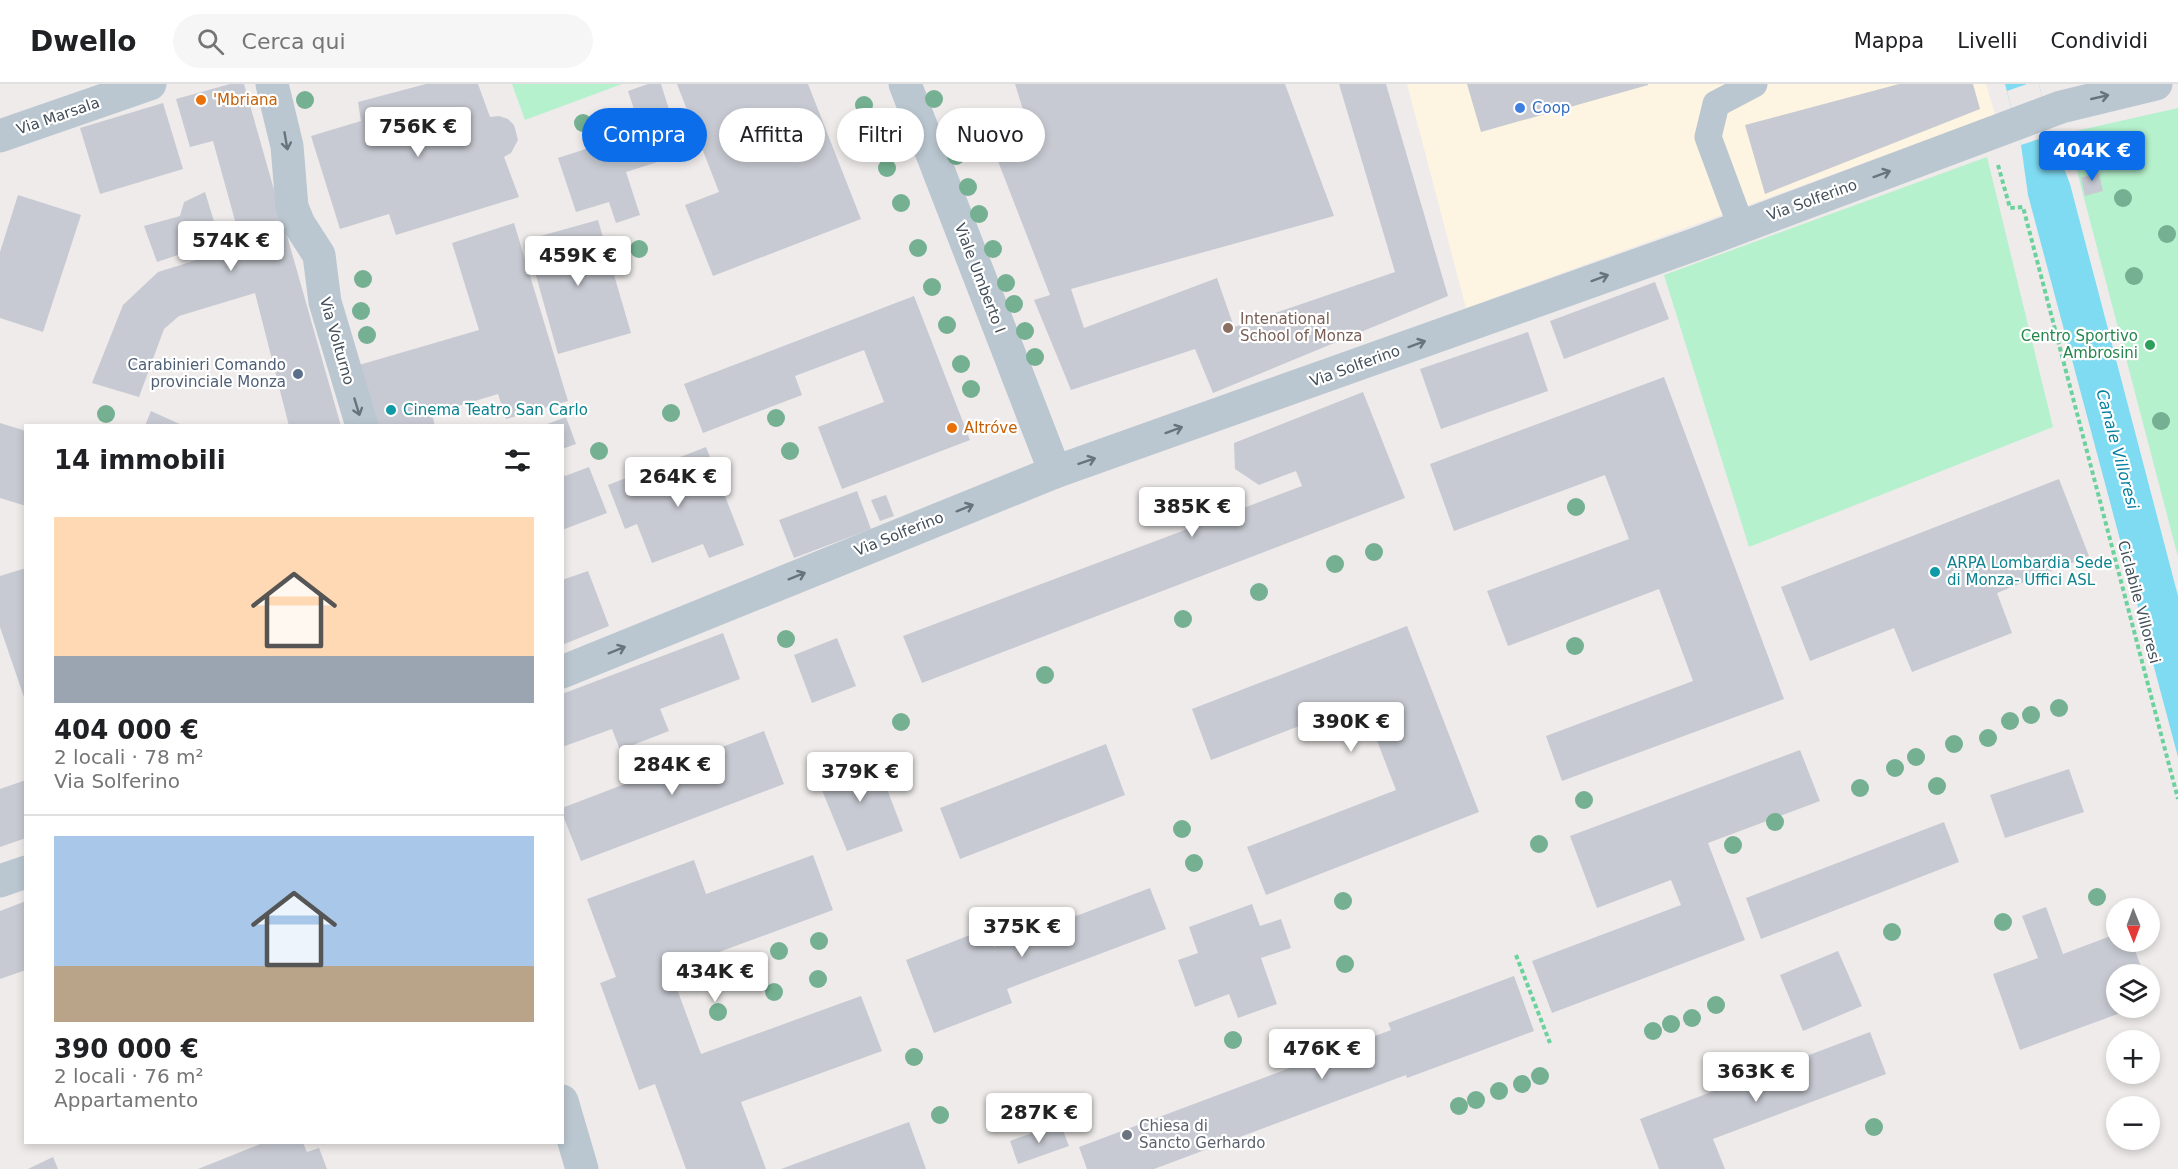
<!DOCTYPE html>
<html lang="it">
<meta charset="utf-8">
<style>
:root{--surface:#fff;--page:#f6f6f6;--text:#202124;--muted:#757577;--line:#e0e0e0;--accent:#0b6de9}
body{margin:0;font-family:"DejaVu Sans",sans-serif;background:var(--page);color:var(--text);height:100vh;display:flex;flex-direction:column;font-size:22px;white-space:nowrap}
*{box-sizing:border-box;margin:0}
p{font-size:20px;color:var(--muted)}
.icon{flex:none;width:33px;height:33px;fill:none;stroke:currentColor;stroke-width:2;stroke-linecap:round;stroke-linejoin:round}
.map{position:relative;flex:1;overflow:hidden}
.panel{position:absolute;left:24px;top:340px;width:540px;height:720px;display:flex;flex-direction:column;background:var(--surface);border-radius:0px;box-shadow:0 3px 9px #0003}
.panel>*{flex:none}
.guide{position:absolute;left:582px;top:24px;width:570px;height:54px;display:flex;gap:12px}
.needle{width:39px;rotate:179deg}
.buttons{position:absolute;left:2106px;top:814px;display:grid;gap:12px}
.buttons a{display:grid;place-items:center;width:54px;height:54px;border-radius:50%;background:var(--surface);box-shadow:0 3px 9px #0003;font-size:30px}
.price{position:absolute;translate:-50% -51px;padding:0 14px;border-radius:6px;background:#fff;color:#222;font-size:20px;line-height:39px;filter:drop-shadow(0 2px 3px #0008)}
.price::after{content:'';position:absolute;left:50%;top:36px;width:18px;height:14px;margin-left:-9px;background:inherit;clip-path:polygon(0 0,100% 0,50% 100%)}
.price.active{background:var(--accent);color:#fff}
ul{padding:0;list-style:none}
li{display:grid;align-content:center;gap:12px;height:318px;padding:0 30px}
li+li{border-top:2px solid var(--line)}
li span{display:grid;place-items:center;height:186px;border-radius:0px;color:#555}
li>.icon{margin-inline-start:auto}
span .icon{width:108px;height:108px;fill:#fffc;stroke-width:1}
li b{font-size:26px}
h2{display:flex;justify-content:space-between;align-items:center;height:72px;padding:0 30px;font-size:26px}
.tag{padding:0 21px;border-radius:27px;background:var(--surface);box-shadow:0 3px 9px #0003;font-size:21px;line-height:54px}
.tag.active{background:var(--accent);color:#fff}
header{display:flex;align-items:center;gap:36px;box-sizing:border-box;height:84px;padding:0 30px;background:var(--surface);border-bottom:2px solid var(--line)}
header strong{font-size:28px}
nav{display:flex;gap:33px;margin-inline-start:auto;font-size:21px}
.search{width:420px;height:54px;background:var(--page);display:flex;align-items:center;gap:15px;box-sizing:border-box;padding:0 21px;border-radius:33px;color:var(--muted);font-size:22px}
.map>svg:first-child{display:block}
</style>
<header>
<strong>Dwello</strong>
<div class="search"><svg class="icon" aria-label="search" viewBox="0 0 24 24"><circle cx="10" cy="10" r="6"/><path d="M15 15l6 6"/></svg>Cerca qui</div>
<nav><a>Mappa</a><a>Livelli</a><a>Condividi</a></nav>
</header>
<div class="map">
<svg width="2178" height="1085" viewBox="0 0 2178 1085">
<rect width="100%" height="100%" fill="#efebeb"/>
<polygon fill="#fdf5e1" points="1407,0 1986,0 1995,31 1466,224"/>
<g fill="#b5f1cc">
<polygon points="512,0 622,0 525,36"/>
<polygon points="2178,24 2178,473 2067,49"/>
<polygon points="1987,73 2053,343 1749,463 1664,191"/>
</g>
<polygon fill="#7edbf2" points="2005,0 2039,0 2051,51 2070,100 2178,512 2178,673 2028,111 2021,61"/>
<polygon fill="#efebeb" points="2027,0 2039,0 2051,51 2021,61 2007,7"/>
<g fill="#c7cad2">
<polygon points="230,0 244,0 341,342 289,342 255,209 179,232 164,245 139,313 92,299 123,221 158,188 242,162 213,57 190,63 176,15"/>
<polygon points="426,0 478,0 490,33 499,32 508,35 514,41 518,56 511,69 504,73 519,113 396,151 389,130 340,145 311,52 361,37 358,18"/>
<polygon points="648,0 661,0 683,70 626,88 640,131 616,139 609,118 576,128 558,74 641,47 628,7"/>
<polygon points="677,0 808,0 861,135 713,192 685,121 719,108"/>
<polygon points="1015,0 1285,0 1334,132 1071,205 1084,244 1217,194 1234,243 1395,188 1339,0 1386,0 1448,212 1213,309 1195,265 1071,306 1034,216 1050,211 982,36 1023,26"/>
<polygon points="1467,0 1648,0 1648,1 1481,48"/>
<polygon points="1899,0 1973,0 1980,25 1765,110 1745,41"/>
<polygon points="163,19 183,85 100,110 80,44"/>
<polygon points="2097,82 2103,107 2085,112 2081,93 2089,92 2087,84"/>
<polygon points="205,108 220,157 157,178 144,142 180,132 184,118"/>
<polygon points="18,111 81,131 43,248 0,234 0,168"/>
<polygon points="598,136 631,249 558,270 526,156"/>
<polygon points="514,139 568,317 506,335 498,310 432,330 435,342 377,342 359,281 479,246 452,159"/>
<polygon points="1655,198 1669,235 1564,275 1550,237"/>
<polygon points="914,212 970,356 842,405 818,343 884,318 864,266 795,292 802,311 703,349 684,300"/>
<polygon points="1528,248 1548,307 1441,345 1420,285"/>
<polygon points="1664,293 1784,615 1562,697 1546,652 1693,597 1659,505 1508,562 1487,507 1629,455 1605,391 1454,447 1430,380"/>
<polygon points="1363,308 1405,414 922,599 903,552 1302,402 1296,387 1259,401 1235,385 1234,359"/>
<polygon points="151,327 184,342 145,342"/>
<polygon points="566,333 576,360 562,365 562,342 542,342"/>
<polygon points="0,339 26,347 26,422 0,414"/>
<polygon points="706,363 744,461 709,474 703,460 652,479 637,440 625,445 608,401"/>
<polygon points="589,383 607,429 562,446 562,387 565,392"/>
<polygon points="2059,395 2089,472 1997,509 2012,549 1912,588 1894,544 1810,577 1781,503"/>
<polygon points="857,407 871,445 794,474 779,436"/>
<polygon points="886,411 894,432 880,437 871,416"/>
<polygon points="26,484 26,616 25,616 0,543 0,492"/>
<polygon points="588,487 609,542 562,561 562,496"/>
<polygon points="1407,542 1479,728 1266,811 1247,763 1396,706 1362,618 1211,676 1192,625"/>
<polygon points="723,549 740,595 660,625 669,647 620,666 612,645 562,663 562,610"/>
<polygon points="837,554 856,602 812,619 794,571"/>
<polygon points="764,647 784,700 581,777 562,729 562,724"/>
<polygon points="1106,660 1125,711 960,775 940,724"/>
<polygon points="1800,666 1820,717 1708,759 1745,856 1552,929 1532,877 1681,821 1671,796 1597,824 1570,752"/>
<polygon points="874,671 903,747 847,767 817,694"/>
<polygon points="2069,685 2084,728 2005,754 1990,711"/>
<polygon points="26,696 26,754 0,763 0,705"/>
<polygon points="1944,738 1959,778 1761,855 1746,814"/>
<polygon points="813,771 833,826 670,886 701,970 861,912 882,967 741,1018 766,1085 686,1085 655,1000 639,1006 600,899 616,893 587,815 694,776 706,810"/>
<polygon points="1150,804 1166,845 1007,905 1012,919 934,949 906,876 988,844 994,863"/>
<polygon points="26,817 26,886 0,895 0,827"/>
<polygon points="1252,820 1260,842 1281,835 1291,864 1261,874 1277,920 1238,934 1229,910 1195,923 1178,876 1198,869 1189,843"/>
<polygon points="2046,823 2063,870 2116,850 2116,858 2132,858 2144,891 2116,891 2116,924 2134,924 2020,966 1993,890 2038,874 2022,832"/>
<polygon points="1838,867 1862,922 1803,947 1780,891"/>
<polygon points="1514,892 1534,947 1407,994 1406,991 1154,1085 1087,1085 1079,1063 1391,946 1388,939"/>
<polygon points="1870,948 1886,990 1713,1055 1725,1085 1659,1085 1640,1035"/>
<polygon points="909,1038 926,1085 781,1085"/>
<polygon points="1060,1039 1069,1062 1018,1080 1010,1057"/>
<polygon points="263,1059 303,1059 307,1068 319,1064 327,1085 198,1085"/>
<polygon points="53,1073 58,1085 28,1085"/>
</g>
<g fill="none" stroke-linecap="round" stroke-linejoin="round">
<g stroke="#6bd29e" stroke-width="4" stroke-dasharray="4.5 3" stroke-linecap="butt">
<polyline points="1998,81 2010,124 2023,123 2178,715"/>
<polyline points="1516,871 1550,959"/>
</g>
<polyline stroke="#bbc7d0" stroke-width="27" points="1741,142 1708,53 1716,20 1754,0"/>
<g stroke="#bbc7d0" stroke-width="33">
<polyline points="272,0 287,62 292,123 299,140 319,171 325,218 362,342"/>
<polyline points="905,0 1055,388"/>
<polyline points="562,588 1055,388 1696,160 2061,23 2156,0"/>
<polyline points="0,797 26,788"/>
<polyline points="562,1017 582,1085"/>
</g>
<polyline stroke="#bbc7d0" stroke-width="33" points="0,52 150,0"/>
</g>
<g fill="#74b091">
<circle cx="934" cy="15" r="9"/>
<circle cx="305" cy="16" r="9"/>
<circle cx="864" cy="21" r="9"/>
<circle cx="583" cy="39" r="9"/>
<circle cx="875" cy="53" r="9"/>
<circle cx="949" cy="55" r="9"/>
<circle cx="956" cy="72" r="9"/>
<circle cx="887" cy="84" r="9"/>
<circle cx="968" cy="103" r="9"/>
<circle cx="2123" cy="114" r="9"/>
<circle cx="901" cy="119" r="9"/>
<circle cx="979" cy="130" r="9"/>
<circle cx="2167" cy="150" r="9"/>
<circle cx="918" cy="164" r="9"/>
<circle cx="639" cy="165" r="9"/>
<circle cx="993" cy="165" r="9"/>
<circle cx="2134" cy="192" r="9"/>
<circle cx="363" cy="195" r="9"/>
<circle cx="1006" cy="199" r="9"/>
<circle cx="932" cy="203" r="9"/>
<circle cx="1014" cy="220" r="9"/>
<circle cx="361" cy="227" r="9"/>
<circle cx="947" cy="241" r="9"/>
<circle cx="1025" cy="247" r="9"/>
<circle cx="367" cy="251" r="9"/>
<circle cx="1035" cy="273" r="9"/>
<circle cx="961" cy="280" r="9"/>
<circle cx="971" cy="305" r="9"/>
<circle cx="671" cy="329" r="9"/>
<circle cx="106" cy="330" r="9"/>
<circle cx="776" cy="334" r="9"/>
<circle cx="2161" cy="337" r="9"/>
<circle cx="599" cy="367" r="9"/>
<circle cx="790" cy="367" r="9"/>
<circle cx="1576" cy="423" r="9"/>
<circle cx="1374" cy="468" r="9"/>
<circle cx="1335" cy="480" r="9"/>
<circle cx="1259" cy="508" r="9"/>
<circle cx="1183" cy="535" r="9"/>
<circle cx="786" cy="555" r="9"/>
<circle cx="1575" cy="562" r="9"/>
<circle cx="1045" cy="591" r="9"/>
<circle cx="2059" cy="624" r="9"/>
<circle cx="2031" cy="631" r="9"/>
<circle cx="2010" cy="637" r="9"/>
<circle cx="901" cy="638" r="9"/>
<circle cx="1988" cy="654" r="9"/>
<circle cx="1954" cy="660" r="9"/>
<circle cx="1916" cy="673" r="9"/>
<circle cx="1895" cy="684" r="9"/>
<circle cx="1937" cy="702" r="9"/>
<circle cx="1860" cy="704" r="9"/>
<circle cx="1584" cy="716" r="9"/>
<circle cx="1775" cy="738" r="9"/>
<circle cx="1182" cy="745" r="9"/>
<circle cx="1539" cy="760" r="9"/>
<circle cx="1733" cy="761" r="9"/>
<circle cx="1194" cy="779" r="9"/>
<circle cx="2097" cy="813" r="9"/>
<circle cx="1343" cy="817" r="9"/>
<circle cx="2003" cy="838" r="9"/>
<circle cx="1892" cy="848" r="9"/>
<circle cx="819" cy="857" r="9"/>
<circle cx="779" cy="867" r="9"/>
<circle cx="755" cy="880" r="9"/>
<circle cx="1345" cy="880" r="9"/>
<circle cx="729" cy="889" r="9"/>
<circle cx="818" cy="895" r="9"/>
<circle cx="703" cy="896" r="9"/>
<circle cx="774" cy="908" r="9"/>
<circle cx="1716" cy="921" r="9"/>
<circle cx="718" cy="928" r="9"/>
<circle cx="1692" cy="934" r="9"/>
<circle cx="1671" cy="940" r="9"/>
<circle cx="1653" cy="947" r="9"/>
<circle cx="1233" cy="956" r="9"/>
<circle cx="914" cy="973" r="9"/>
<circle cx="1540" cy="992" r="9"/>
<circle cx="1522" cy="1000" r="9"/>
<circle cx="1499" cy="1007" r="9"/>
<circle cx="1476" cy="1016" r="9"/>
<circle cx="1459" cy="1022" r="9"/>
<circle cx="940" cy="1031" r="9"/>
<circle cx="1874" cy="1043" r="9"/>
</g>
<defs><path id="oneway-shaft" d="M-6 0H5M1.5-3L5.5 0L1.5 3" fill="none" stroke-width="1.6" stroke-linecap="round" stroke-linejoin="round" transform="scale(1.5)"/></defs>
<g stroke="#67737d">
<use href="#oneway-shaft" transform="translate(2100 13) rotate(-13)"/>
<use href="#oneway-shaft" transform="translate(286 57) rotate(80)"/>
<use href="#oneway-shaft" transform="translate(1882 90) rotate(-20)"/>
<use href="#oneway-shaft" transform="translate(1600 194) rotate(-20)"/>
<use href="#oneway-shaft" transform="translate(1417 260) rotate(-20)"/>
<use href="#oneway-shaft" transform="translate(357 323) rotate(73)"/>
<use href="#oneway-shaft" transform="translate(1174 346) rotate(-20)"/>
<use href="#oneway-shaft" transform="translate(1087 377) rotate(-19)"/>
<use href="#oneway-shaft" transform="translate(965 424) rotate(-22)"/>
<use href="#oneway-shaft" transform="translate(797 492) rotate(-22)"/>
<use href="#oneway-shaft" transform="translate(617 566) rotate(-22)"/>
</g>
<g fill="#e8710a" stroke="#fff" stroke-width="2">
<circle cx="201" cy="16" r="6"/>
<circle cx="952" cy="344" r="6"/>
</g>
<circle fill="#3f7fe0" stroke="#fff" stroke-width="2" cx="1520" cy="24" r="6"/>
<circle fill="#8d6e63" stroke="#fff" stroke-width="2" cx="1228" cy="244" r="6"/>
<circle fill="#2e9e5b" stroke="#fff" stroke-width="2" cx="2150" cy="261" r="6"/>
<circle fill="#5c6f8a" stroke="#fff" stroke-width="2" cx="298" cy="290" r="6"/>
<g fill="#0f9aa8" stroke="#fff" stroke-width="2">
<circle cx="391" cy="326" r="6"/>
<circle cx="1935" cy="488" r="6"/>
</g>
<circle fill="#6b7280" stroke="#fff" stroke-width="2" cx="1127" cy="1051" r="6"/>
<g text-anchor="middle" stroke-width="4.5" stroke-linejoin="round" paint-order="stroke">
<g font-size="15" fill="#c56008" stroke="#fff" text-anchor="start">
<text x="213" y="21">'Mbriana</text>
<text x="964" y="349">Altróve</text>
</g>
<g font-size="15" fill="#366cbe" stroke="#fff" text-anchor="start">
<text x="1532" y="29">Coop</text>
</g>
<g font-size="15" fill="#434f5a" stroke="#fff">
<text transform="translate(58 32) rotate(-19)" y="5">Via Marsala</text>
<text transform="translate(1812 116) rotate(-20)" y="5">Via Solferino</text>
<text transform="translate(980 194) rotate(69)" y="5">Viale Umberto I</text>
<text transform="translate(337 257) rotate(74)" y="5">Via Volturno</text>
<text transform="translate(1355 282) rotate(-20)" y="5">Via Solferino</text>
<text transform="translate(899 450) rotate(-22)" y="5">Via Solferino</text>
<text transform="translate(2139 518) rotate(75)" y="5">Ciclabile Villoresi</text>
</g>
<g font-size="15" fill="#785e54" stroke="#fff" text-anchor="start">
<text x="1240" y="240">Intenational<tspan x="1240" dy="17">School of Monza</tspan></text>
</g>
<g font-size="15" fill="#27864d" stroke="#fff" text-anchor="end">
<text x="2138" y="257">Centro Sportivo<tspan x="2138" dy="17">Ambrosini</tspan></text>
</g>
<g font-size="15" fill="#4e5e75" stroke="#fff" text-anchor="end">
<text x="286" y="286">Carabinieri Comando<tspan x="286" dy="17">provinciale Monza</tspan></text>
</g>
<g font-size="15" fill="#0d838f" stroke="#fff" text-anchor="start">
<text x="403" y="331">Cinema Teatro San Carlo</text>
<text x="1947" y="484">ARPA Lombardia Sede<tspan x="1947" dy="17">di Monza- Uffici ASL</tspan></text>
</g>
<g font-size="15" fill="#5b616d" stroke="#fff" text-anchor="start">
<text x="1139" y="1047">Chiesa di<tspan x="1139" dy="17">Sancto Gerhardo</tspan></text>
</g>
<g font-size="16" font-style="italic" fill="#047f9f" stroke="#fff">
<text transform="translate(2118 365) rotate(75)" y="6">Canale Villoresi</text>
</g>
</g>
</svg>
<div class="buttons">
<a><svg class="needle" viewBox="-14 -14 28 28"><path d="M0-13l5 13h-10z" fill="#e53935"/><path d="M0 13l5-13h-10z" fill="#757577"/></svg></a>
<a><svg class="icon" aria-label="layers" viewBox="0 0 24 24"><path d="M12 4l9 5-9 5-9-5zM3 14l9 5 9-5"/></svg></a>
<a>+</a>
<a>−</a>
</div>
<b class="price" style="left:418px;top:74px">756K €</b>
<b class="price active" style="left:2092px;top:98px">404K €</b>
<b class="price" style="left:231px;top:188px">574K €</b>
<b class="price" style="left:578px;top:203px">459K €</b>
<b class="price" style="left:678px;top:424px">264K €</b>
<b class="price" style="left:1192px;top:454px">385K €</b>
<b class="price" style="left:1351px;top:669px">390K €</b>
<b class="price" style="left:672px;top:712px">284K €</b>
<b class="price" style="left:860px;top:719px">379K €</b>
<b class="price" style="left:1022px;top:874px">375K €</b>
<b class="price" style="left:715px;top:919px">434K €</b>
<b class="price" style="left:1322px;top:996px">476K €</b>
<b class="price" style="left:1756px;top:1019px">363K €</b>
<b class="price" style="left:1039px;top:1060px">287K €</b>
<div class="guide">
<a class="tag active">Compra</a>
<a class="tag">Affitta</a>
<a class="tag">Filtri</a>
<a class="tag">Nuovo</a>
</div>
<section class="panel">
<h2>14 immobili<svg class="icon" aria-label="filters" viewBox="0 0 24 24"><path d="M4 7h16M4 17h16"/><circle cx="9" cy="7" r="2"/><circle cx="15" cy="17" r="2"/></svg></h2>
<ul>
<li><span style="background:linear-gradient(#ffd9b3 75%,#9aa5b1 0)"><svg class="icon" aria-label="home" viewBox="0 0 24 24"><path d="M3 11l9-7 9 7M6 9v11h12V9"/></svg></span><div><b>404 000 €</b><p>2 locali · 78 m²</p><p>Via Solferino</p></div></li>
<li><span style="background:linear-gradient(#a9c7e8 70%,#b9a48a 0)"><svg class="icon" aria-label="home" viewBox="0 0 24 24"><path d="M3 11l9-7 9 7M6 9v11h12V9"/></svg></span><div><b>390 000 €</b><p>2 locali · 76 m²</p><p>Appartamento</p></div></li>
</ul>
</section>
</div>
